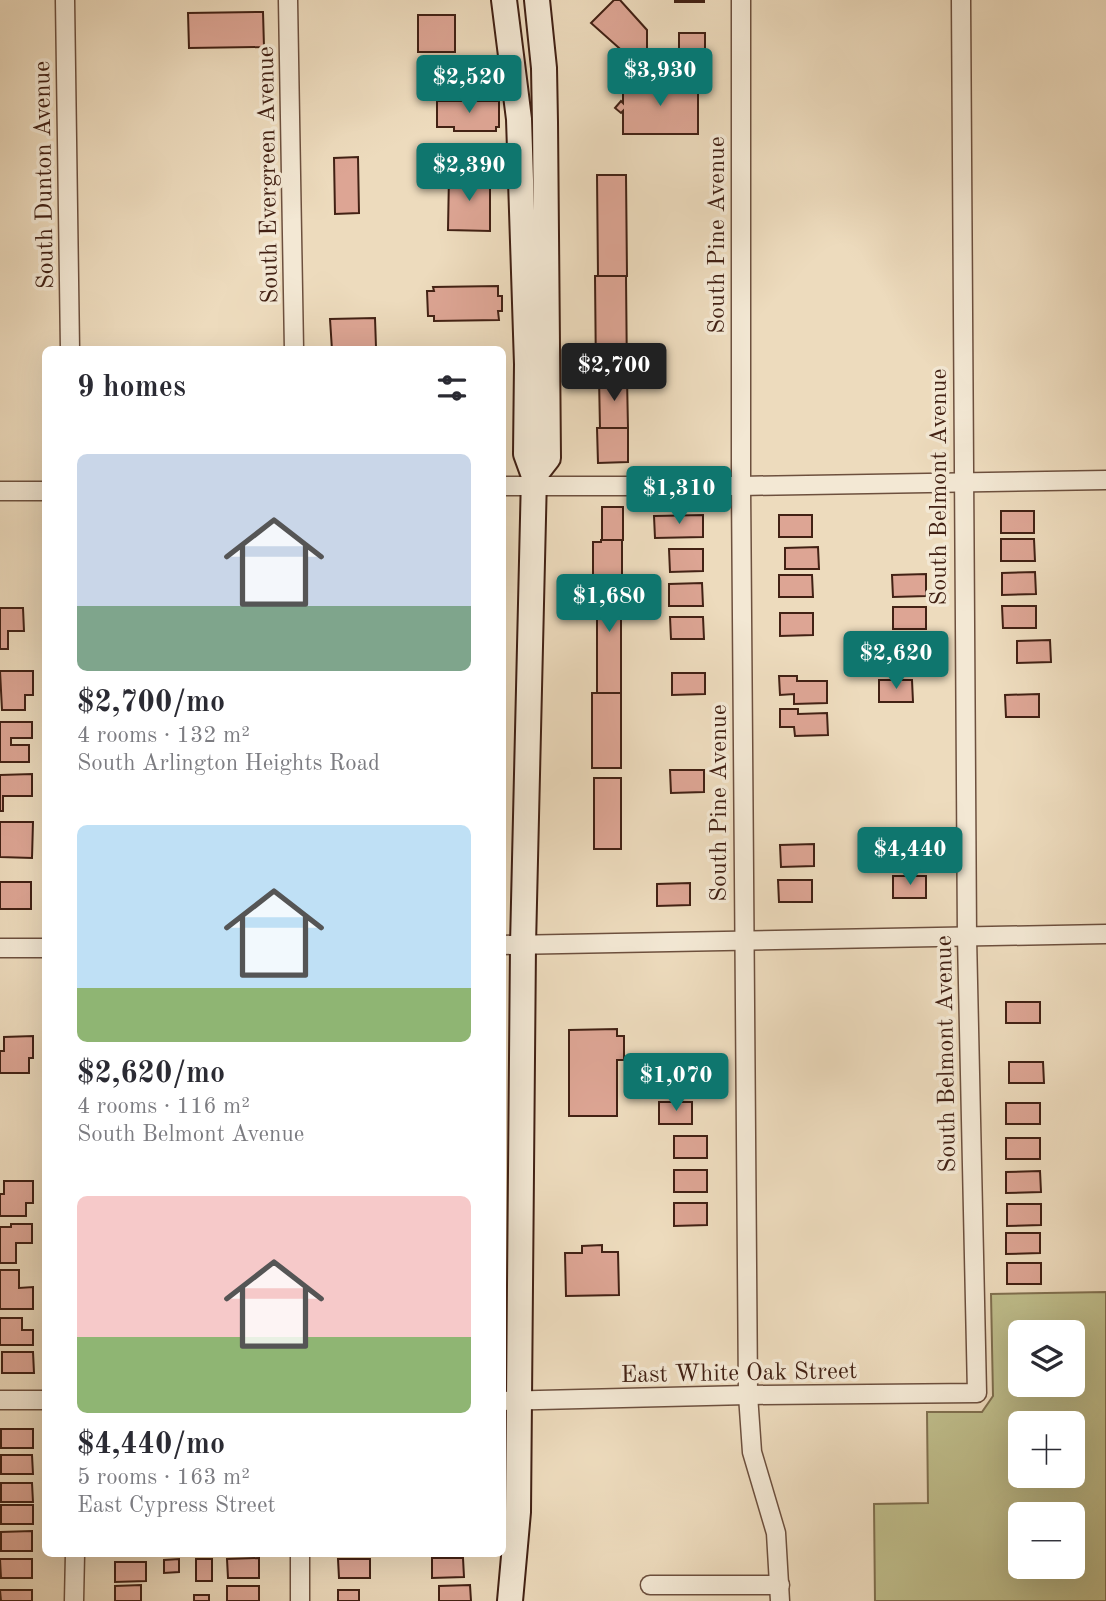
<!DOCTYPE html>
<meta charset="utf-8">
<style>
:root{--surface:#fff;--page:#f2f2f3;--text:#2b2b33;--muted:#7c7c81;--accent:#0f766e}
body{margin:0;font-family:"Old Standard TT",serif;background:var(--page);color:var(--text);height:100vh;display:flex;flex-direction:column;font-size:26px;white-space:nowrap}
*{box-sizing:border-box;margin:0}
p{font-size:23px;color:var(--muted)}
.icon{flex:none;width:38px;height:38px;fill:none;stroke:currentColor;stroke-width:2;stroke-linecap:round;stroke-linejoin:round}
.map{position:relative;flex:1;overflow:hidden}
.side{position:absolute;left:42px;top:346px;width:464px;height:1211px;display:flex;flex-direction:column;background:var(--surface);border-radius:10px;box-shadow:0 7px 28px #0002}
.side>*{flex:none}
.buttons{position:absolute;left:1008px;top:1320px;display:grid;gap:14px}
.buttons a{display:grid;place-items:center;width:77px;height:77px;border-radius:10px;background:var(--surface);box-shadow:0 7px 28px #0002;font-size:35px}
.price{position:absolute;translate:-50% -60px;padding:0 16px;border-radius:7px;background:var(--accent);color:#fff;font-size:23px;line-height:46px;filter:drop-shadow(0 2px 4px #0008)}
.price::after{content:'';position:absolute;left:50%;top:42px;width:21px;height:16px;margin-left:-10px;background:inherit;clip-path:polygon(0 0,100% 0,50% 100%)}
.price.active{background:#222;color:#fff}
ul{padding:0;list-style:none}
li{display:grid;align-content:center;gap:14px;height:371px;padding:0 35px}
li span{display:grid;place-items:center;height:217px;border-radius:10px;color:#555}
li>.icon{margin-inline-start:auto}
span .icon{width:126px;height:126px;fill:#fffc;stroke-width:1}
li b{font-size:30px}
h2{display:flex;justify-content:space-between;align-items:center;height:84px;padding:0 35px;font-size:30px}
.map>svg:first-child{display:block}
</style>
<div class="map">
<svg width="1106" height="1601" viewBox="0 0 1106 1601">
<rect width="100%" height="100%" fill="#eddbbd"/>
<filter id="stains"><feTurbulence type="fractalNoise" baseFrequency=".00286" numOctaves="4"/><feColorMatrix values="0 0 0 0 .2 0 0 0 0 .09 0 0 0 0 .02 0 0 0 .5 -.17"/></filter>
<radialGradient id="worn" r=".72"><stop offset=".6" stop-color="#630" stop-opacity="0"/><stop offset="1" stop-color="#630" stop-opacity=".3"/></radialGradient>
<path fill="#bfbe8c" stroke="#807050" stroke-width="2" fill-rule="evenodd" d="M 1106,1292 L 1106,1601 L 875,1601 L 874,1504 L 928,1503 L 927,1412 L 982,1412 L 993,1396 L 991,1294 ZM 1020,1332 L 1073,1332 L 1073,1384 L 1020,1384 ZM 1020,1423 L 1073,1423 L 1073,1475 L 1020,1475 ZM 1020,1514 L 1073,1514 L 1073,1566 L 1020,1566 Z"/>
<g fill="#dda594" stroke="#422114" stroke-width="2">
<polygon points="614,0 620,0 647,30 647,56 628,56 591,23"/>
<rect x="675" y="0" width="29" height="2"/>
<polygon points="263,12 264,47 189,48 188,13"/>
<rect x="418" y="15" width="37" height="37"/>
<rect x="679" y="33" width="26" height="23"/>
<polygon points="623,82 698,82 698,134 623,134 623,111 621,113 615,108 621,101 623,103"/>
<polygon points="437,101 499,101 499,127 496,127 496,131 454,131 454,127 437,127"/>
<polygon points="358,157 359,213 335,214 334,158"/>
<polygon points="449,175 490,175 490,231 448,230"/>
<polygon points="597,175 626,175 627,276 598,276"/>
<polygon points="595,276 626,276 627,378 596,378"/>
<polygon points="498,286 498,296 502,296 502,311 498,311 499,320 434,321 434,316 428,316 427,291 434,291 433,287"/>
<polygon points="375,318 376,347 374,350 332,350 330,319"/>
<polygon points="454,347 455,350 425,350 425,348"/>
<polygon points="599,378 627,378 628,428 600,428"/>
<polygon points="597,428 628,428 628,462 598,463"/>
<rect x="602" y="507" width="21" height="33"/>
<rect x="1001" y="511" width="33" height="22"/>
<polygon points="703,515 703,537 655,538 654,516"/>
<rect x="779" y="515" width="33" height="22"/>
<polygon points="1001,539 1034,539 1035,561 1001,561"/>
<polygon points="601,540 622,540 622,575 593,575 593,542 601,542"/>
<polygon points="818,547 819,569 785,569 785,548"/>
<polygon points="669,549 703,549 703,571 670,572"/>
<polygon points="1035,572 1036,594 1002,595 1002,573"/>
<polygon points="926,574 926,596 893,597 892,575"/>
<rect x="597" y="575" width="24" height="118"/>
<polygon points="779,575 812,575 813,597 779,597"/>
<polygon points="702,583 703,606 669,606 669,584"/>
<polygon points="1002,606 1036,606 1036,628 1003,628"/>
<rect x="893" y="607" width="33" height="22"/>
<polygon points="0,608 23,608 24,631 8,631 8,649 0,649"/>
<polygon points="780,613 813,613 813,635 780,636"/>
<polygon points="670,617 703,617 704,639 671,639"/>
<polygon points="927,640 927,662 894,663 893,641"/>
<polygon points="1050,640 1051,662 1017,663 1017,641"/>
<polygon points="0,671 33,671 33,695 25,695 25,710 2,710"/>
<polygon points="672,673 705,673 705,694 672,695"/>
<polygon points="779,676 797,676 797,681 827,681 827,703 794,704 794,694 780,695"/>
<polygon points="879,680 912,680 913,702 879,702"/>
<rect x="592" y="693" width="29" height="75"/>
<polygon points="1039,694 1039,717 1006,717 1005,695"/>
<polygon points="780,709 798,709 798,714 827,713 828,735 795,736 794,727 780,727"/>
<polygon points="0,722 32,722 32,738 11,738 11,745 29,745 29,762 0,762"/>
<polygon points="670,770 704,770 704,792 671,793"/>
<polygon points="32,774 32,796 3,796 3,811 0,811 0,775"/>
<rect x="594" y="778" width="27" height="71"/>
<polygon points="0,822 33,822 32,858 0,857"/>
<polygon points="814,844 814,866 781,867 780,845"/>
<polygon points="885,845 918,845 919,867 885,867"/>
<rect x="893" y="876" width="33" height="22"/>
<polygon points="778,880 812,880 812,902 779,902"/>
<rect x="0" y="882" width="31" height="27"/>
<polygon points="690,883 690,905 657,906 657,884"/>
<rect x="1006" y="1002" width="34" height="21"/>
<polygon points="617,1029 617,1036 624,1036 624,1060 617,1060 617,1116 569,1116 569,1030"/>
<polygon points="33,1036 33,1058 29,1058 29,1073 0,1073 0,1051 4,1051 4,1037"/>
<polygon points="1009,1062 1043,1062 1044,1083 1009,1083"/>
<polygon points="707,1070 707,1092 674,1093 674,1071"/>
<rect x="659" y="1102" width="33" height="22"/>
<rect x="1006" y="1103" width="34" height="21"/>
<rect x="674" y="1136" width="33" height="22"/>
<rect x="1006" y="1138" width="34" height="21"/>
<rect x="674" y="1170" width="33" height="22"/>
<polygon points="1040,1171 1041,1192 1006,1193 1006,1172"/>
<polygon points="4,1181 33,1181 33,1203 26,1203 26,1216 0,1216 0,1194 4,1194"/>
<polygon points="674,1203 707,1203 707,1225 674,1226"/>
<polygon points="1007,1204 1041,1204 1041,1225 1007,1226"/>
<polygon points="11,1224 32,1224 32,1243 16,1243 16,1263 0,1263 0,1227 11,1227"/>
<polygon points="1006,1233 1040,1233 1040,1253 1006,1254"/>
<polygon points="602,1245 602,1252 618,1252 619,1295 566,1296 565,1253 582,1253 582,1246"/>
<rect x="1007" y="1263" width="34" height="21"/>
<polygon points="0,1270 19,1270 19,1288 33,1287 33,1309 0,1309"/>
<polygon points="0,1318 22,1318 22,1330 33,1330 33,1345 0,1345"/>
<polygon points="2,1352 33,1352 34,1373 2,1373"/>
<rect x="1" y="1429" width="32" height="19"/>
<polygon points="1,1455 32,1455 33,1474 1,1474"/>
<polygon points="1,1483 32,1483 33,1502 1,1502"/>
<rect x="1" y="1505" width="32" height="19"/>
<polygon points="32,1531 32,1551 1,1551 1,1532"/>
<polygon points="259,1558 259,1578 228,1578 227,1559"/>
<polygon points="432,1558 463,1558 464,1577 432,1578"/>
<polygon points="0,1559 32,1559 32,1578 1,1578"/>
<polygon points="179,1559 179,1572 164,1573 164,1560"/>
<rect x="196" y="1559" width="16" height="22"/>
<polygon points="338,1559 370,1559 370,1578 339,1578"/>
<polygon points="115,1562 146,1562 146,1581 115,1582"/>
<polygon points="141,1585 141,1601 115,1601 115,1586"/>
<polygon points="470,1585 471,1601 439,1601 439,1586"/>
<rect x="227" y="1586" width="32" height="15"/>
<polygon points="0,1590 32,1590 32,1601 1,1601"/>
<rect x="338" y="1590" width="21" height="11"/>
<rect x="194" y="1595" width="15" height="6"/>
</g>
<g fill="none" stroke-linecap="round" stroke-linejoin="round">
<g stroke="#6d503e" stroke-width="21">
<g id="minor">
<polyline points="65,0 70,350"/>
<polyline points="288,0 294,350"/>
<polyline points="741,0 741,486 748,1395 752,1452 776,1533 780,1601"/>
<polyline points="502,486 741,486 1106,480"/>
<polyline points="0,491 46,491"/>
<polyline points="502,945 1106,934"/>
<polyline points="0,948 46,948"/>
<polyline points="0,1400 46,1400"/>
<polyline points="502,1401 748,1395 977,1393 967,937 961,0"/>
<polyline points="650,1585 780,1585"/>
<polyline points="74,1601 75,1554"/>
<polyline points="300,1601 300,1554"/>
</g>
</g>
<g stroke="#422114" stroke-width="28">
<g id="secondary">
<polyline points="504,0 519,119 527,364 526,454 534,476 523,945 518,1512 510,1601"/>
<polyline points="534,476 548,458 545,122 544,68 537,0"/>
</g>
</g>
<use href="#minor" stroke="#f3e8d4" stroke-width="18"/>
<use href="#secondary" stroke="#f3e8d4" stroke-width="24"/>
</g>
<g text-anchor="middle" stroke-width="7" stroke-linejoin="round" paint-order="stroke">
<g font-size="24" fill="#422114" stroke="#f3e8d4">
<text transform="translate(43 175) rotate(-91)" y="8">South Dunton Avenue</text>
<text transform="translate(267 175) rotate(-91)" y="8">South Evergreen Avenue</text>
<text transform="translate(716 235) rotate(-90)" y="8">South Pine Avenue</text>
<text transform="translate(938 487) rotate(-90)" y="8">South Belmont Avenue</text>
<text transform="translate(718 803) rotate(-90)" y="8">South Pine Avenue</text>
<text transform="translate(945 1054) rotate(-91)" y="8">South Belmont Avenue</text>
<text transform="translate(739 1372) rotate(-1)" y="8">East White Oak Street</text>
</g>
</g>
<rect width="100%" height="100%" filter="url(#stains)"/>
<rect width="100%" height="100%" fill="url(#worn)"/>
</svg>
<div class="buttons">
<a><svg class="icon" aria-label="layers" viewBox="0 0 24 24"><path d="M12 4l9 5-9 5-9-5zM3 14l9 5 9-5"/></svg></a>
<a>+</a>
<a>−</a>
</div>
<b class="price" style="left:660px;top:108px">$3,930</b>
<b class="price" style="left:469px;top:115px">$2,520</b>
<b class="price" style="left:469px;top:203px">$2,390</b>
<b class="price active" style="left:614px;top:403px">$2,700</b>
<b class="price" style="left:679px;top:526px">$1,310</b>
<b class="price" style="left:609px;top:634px">$1,680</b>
<b class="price" style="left:896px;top:691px">$2,620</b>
<b class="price" style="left:910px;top:887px">$4,440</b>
<b class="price" style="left:676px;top:1113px">$1,070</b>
<section class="side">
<h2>9 homes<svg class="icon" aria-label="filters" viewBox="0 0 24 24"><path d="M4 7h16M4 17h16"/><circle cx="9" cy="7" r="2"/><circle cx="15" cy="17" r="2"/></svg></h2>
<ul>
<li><span style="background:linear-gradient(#c9d6e8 70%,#7fa58c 0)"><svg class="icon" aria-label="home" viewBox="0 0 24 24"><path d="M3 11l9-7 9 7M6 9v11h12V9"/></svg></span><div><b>$2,700/mo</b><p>4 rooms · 132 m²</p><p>South Arlington Heights Road</p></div></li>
<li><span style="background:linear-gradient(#bfe0f5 75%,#8fb573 0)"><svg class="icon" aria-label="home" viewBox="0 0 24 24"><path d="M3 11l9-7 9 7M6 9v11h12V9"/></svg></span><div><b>$2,620/mo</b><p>4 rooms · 116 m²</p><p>South Belmont Avenue</p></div></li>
<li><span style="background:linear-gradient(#f6c9c9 65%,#8fb573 0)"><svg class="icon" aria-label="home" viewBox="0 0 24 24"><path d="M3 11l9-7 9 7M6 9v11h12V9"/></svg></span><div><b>$4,440/mo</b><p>5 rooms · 163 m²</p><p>East Cypress Street</p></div></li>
</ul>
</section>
</div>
